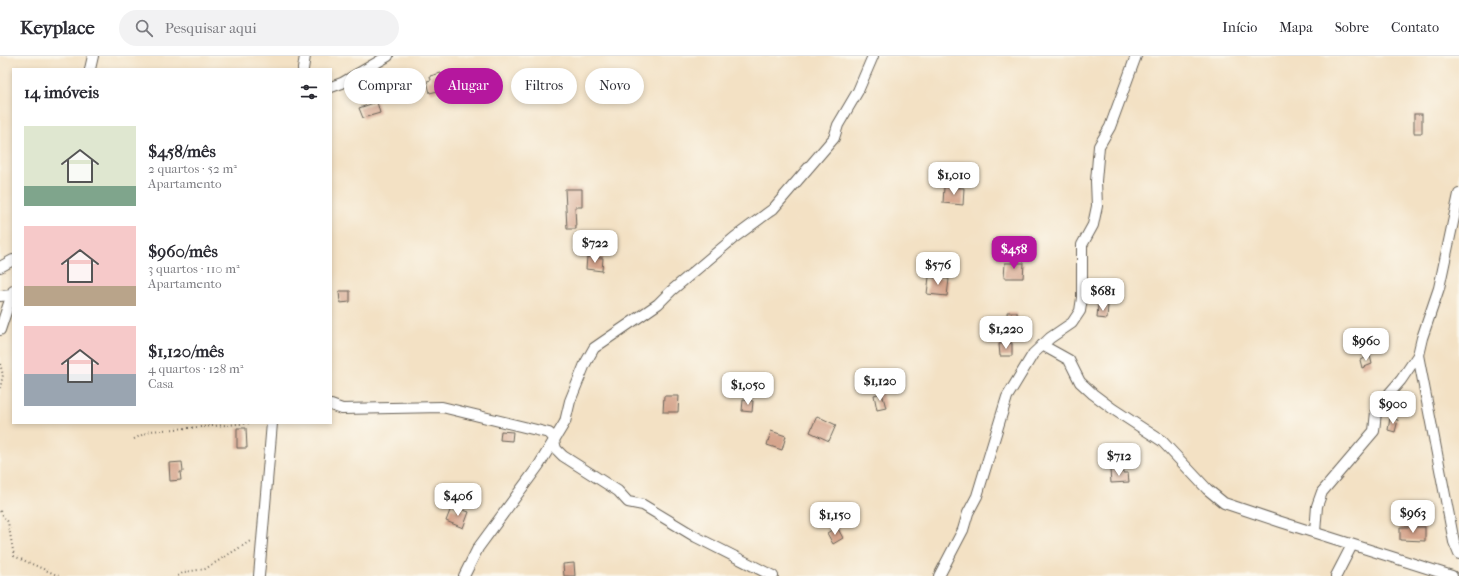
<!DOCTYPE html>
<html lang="pt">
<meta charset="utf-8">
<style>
:root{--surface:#fff;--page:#f2f2f3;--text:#2b2b33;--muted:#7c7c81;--line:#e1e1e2;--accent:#b5179e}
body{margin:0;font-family:"IM FELL French Canon",serif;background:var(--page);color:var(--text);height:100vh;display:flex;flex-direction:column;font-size:15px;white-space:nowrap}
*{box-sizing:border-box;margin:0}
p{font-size:13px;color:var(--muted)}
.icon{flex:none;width:22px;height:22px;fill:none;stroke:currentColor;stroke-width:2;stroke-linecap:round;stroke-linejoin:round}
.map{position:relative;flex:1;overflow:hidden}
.details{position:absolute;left:12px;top:12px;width:320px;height:356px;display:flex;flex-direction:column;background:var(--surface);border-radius:0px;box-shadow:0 2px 6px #0003}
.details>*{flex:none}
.top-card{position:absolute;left:344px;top:12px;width:380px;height:36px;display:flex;gap:8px}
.price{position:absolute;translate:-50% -34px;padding:0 9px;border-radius:8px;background:#fff;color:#222;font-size:13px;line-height:26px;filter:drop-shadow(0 1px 2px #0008)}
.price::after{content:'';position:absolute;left:50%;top:24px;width:12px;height:9px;margin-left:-6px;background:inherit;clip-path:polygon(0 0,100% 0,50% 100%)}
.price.selected{background:var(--accent);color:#fff}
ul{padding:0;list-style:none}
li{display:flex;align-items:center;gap:12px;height:100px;padding:0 12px}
li span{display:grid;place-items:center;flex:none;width:112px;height:80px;border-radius:0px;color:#555}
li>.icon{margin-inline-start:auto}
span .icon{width:48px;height:48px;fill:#fffc;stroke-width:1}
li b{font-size:17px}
h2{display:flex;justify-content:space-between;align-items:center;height:48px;padding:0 12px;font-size:17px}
.pill{padding:0 14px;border-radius:18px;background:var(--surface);box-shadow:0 2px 6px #0003;font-size:14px;line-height:36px}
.pill.selected{background:var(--accent);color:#fff}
header{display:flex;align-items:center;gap:24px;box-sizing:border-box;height:56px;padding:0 20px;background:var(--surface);border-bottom:1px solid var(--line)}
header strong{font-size:19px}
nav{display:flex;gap:22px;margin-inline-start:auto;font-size:14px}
.search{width:280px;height:36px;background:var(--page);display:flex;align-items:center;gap:10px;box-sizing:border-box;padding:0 14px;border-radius:22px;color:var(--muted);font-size:15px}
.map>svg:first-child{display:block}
</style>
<header>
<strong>Keyplace</strong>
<div class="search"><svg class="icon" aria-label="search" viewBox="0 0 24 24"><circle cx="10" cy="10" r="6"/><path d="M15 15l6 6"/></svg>Pesquisar aqui</div>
<nav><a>Início</a><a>Mapa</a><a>Sobre</a><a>Contato</a></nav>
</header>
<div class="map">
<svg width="1459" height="520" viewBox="0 0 1459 520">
<rect width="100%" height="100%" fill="#fbf7ec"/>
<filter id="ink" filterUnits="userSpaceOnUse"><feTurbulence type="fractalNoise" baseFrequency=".025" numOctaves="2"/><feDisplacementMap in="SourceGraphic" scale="8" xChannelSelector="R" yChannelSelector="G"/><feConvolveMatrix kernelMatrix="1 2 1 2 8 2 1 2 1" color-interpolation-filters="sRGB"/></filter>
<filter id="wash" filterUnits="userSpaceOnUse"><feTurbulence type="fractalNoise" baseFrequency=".012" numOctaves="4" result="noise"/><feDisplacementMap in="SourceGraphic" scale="16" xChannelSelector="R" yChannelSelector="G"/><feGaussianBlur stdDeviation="0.9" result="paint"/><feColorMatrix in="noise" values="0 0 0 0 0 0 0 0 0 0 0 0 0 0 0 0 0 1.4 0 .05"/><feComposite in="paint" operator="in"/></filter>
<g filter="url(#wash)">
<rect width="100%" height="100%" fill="#f3e1c4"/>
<g id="blocks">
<g fill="#d5a48c">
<polygon points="441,17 445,33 430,37 427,25 431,24 430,20"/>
<polygon points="377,46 380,57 363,62 359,52"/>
<rect x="1414" y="58" width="8" height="19"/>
<polygon points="944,131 964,132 963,149 943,147"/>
<polygon points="565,133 582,133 582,151 575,151 576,173 567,173"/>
<polygon points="587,201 603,202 602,215 586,213"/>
<polygon points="1005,207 1024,207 1023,222 1004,222"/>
<polygon points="929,221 949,223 947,240 927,238"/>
<polygon points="339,235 350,235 350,246 340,247"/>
<polygon points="1098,249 1108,249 1107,263 1097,262"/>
<polygon points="1007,256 1017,256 1018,270 1008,270"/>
<polygon points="1012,287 1012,300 1000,300 999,288"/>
<polygon points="1370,300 1372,308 1362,312 1360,304"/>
<polygon points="882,337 886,352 877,354 874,339"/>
<polygon points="664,340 679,340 678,356 663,356"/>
<polygon points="743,344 753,345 752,356 742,355"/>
<polygon points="817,360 836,369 829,385 810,376"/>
<polygon points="1390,362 1398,364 1395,376 1388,374"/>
<polygon points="237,372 246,372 247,392 237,392"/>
<polygon points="501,375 513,376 512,385 500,384"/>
<polygon points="771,375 786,380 782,394 767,389"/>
<polygon points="182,406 183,416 180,416 181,424 170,425 169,407"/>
<polygon points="1110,414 1123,414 1123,417 1128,417 1129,426 1111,427"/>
<polygon points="451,452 457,455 458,452 469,456 463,472 446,465"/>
<polygon points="837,471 843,482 833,488 827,477"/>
<polygon points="1400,471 1425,471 1425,485 1400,484"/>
<polygon points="574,507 575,520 564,520 563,508"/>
</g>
</g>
</g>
<g filter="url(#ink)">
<use href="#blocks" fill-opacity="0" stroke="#676157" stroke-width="1"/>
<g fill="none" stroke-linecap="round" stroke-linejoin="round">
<g stroke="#676157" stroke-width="12">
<g id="minor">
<polyline points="90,13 93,0"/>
<polyline points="303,13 305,0"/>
<polyline points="331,31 342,27 388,0"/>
<polyline points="0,211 13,204"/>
<polyline points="0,240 13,239"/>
<polyline points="0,274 13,235"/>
<polyline points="1042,289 1069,304 1080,326 1093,338 1113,353 1162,385 1207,433 1224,447 1281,466 1452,520"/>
<polyline points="1418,299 1454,486 1459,498"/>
<polyline points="331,349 342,353 442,351 549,377 553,381 556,393 563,400 618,435 628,446 643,449 696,481 773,520"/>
<polyline points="1315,476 1317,450 1322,436 1374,375 1376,356 1380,348 1401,324 1418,299 1422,282 1439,232 1459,138"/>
<polyline points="259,520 272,367"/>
<polyline points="464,520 478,492 539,409 565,366 570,345 585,308 594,292 658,248 671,235 735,181 773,153 834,82 838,69 858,35 873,0"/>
<polyline points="939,520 963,474 968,457 977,440 1007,341 1033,298 1050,282 1072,267 1080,255 1082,242 1082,189 1093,169 1097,150 1096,125 1099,90 1110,71 1136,0"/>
<polyline points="1336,520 1352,489"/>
</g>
</g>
<g stroke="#676157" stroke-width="2" stroke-dasharray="1 3" stroke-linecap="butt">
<polyline points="0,308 3,319 0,332"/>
<polyline points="134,383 150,375 251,367"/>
<polyline points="0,455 8,466 14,500 59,520"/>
<polyline points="178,520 184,516 205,513 252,484"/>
</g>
<use href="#minor" stroke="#fff" stroke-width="10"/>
</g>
</g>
</svg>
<b class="price" style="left:954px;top:140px">$1,010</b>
<b class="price" style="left:595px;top:208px">$722</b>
<b class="price selected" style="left:1014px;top:214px">$458</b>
<b class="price" style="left:938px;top:230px">$576</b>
<b class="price" style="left:1103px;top:256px">$681</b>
<b class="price" style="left:1006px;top:294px">$1,220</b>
<b class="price" style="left:1366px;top:306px">$960</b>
<b class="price" style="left:880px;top:346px">$1,120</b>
<b class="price" style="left:748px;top:350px">$1,050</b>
<b class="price" style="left:1393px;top:369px">$900</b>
<b class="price" style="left:1119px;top:421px">$712</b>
<b class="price" style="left:458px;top:461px">$406</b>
<b class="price" style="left:1413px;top:478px">$963</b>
<b class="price" style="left:835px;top:480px">$1,150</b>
<div class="top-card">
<a class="pill">Comprar</a>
<a class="pill selected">Alugar</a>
<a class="pill">Filtros</a>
<a class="pill">Novo</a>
</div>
<section class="details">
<h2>14 imóveis<svg class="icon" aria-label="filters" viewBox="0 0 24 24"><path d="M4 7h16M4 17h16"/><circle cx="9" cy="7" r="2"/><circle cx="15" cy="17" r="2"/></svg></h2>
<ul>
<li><span style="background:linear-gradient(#dfe7d0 75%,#7fa58c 0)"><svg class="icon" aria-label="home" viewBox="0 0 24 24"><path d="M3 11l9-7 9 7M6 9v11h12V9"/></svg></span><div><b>$458/mês</b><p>2 quartos · 52 m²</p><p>Apartamento</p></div></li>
<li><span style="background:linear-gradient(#f6c9c9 75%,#b9a48a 0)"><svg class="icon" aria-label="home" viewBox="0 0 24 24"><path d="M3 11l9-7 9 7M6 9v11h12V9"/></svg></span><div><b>$960/mês</b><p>3 quartos · 110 m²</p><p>Apartamento</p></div></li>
<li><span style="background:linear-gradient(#f6c9c9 60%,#9aa5b1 0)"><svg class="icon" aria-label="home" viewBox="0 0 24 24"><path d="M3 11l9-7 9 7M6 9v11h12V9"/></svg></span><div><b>$1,120/mês</b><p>4 quartos · 128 m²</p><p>Casa</p></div></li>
</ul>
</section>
</div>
